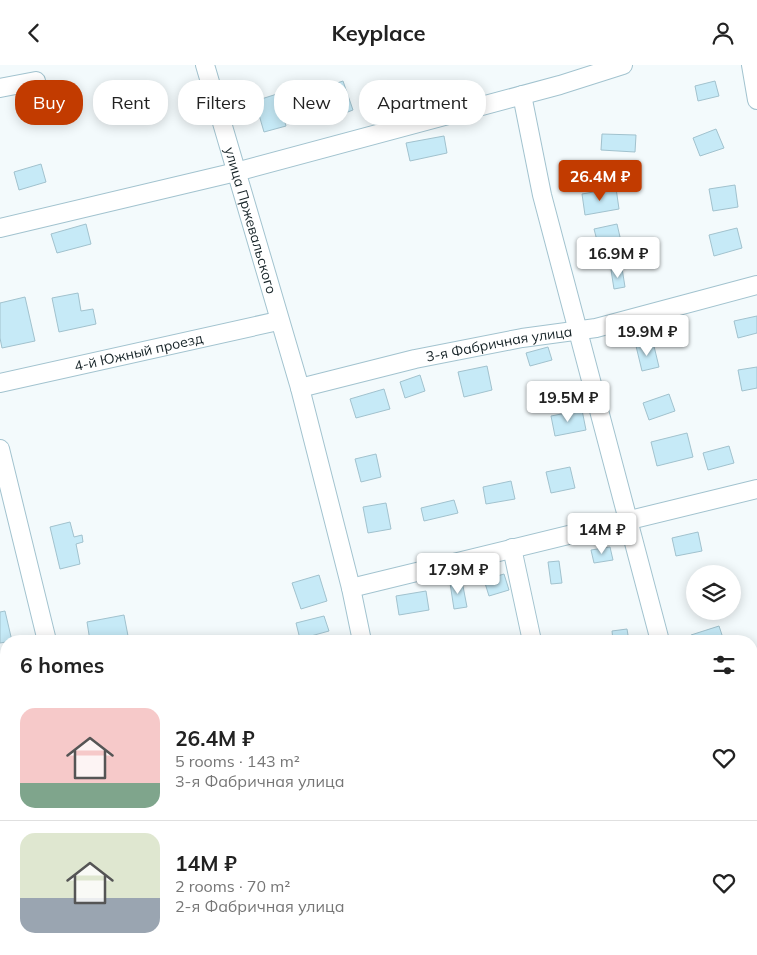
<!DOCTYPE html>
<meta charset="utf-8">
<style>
:root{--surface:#fff;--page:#f2f2f2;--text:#222;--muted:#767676;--line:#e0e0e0;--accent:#c23b00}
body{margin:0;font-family:Mulish,sans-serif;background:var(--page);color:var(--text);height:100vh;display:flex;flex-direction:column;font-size:19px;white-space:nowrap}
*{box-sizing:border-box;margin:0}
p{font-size:16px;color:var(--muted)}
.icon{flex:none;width:28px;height:28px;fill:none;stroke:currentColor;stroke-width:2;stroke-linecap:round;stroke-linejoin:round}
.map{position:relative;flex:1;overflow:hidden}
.panel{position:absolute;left:0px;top:570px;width:758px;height:320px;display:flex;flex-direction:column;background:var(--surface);border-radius:20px 20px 0 0;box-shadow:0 2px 12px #0003}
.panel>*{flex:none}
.guide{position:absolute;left:15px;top:15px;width:500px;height:45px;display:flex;gap:10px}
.buttons{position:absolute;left:686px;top:500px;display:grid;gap:10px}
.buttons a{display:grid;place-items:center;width:55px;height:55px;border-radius:50%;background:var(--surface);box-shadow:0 2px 12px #0003;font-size:25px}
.price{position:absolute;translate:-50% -42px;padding:0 11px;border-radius:5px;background:#fff;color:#222;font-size:16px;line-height:32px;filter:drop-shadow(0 1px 2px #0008)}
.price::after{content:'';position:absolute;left:50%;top:30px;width:15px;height:11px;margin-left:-8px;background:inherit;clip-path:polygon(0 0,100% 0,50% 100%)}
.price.current{background:var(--accent);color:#fff}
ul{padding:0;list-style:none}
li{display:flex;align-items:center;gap:15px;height:125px;padding:0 20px}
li+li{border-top:1px solid var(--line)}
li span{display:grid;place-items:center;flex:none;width:140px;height:100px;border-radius:15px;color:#555}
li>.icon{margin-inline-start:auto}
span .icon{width:60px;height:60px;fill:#fffc;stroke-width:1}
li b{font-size:21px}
h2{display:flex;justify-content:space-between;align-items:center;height:60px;padding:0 20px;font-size:21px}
.tag{padding:0 18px;border-radius:20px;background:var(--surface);box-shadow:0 2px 12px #0003;font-size:18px;line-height:45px}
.tag.current{background:var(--accent);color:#fff}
header{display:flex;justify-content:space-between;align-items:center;height:65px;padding:0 20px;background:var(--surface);font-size:22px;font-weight:700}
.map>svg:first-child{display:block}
</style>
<header><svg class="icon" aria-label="back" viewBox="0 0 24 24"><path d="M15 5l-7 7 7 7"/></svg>Keyplace<svg class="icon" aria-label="person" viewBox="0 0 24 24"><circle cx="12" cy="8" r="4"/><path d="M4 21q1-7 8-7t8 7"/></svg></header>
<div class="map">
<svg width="757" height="890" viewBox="0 0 757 890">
<rect width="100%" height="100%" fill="#f3fafc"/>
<g fill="#c6eaf7" stroke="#a1c2ce">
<polygon points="343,16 353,45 335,52 332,41 321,45 314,26"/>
<polygon points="715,16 719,31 698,36 695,21"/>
<polygon points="277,29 286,61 264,67 255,36"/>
<polygon points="716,64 724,83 700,91 693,73"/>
<polygon points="602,69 636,70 635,87 601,85"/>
<polygon points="444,71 447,88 410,96 406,78"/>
<polygon points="41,99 46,117 19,125 14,107"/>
<polygon points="735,120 738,142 713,146 709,124"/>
<polygon points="616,123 619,144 585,150 582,129"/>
<polygon points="86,159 91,179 57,188 51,169"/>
<polygon points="617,159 623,185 601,191 594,164"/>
<polygon points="737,163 742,183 714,191 709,170"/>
<polygon points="622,203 625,222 614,224 611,205"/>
<polygon points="78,228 81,246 93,244 96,259 59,267 52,233"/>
<polygon points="25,232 35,276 2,283 0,273 0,238"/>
<polygon points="757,251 757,268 738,273 734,256"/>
<polygon points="653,277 659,302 642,306 636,281"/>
<polygon points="548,282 552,295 530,301 526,288"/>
<polygon points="487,301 492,325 464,332 458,307"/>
<polygon points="757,302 757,323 742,326 738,305"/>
<polygon points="420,310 425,326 405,333 400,317"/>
<polygon points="384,324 390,344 356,353 350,334"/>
<polygon points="669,329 675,346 649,355 643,338"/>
<polygon points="582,345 586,365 555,371 551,351"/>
<polygon points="687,368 693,392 657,401 651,377"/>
<polygon points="729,381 734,398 708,405 703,388"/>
<polygon points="376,389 381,412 361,417 355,394"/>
<polygon points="570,402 575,423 551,428 546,407"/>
<polygon points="511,416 515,434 486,439 483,422"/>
<polygon points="454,435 458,448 424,456 421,443"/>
<polygon points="386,438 391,464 368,468 363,442"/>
<polygon points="70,457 74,472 82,470 83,477 76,479 80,499 60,504 50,462"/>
<polygon points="698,467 702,486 676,491 672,473"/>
<polygon points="610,482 613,495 594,498 591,485"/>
<polygon points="559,496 562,518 551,519 548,497"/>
<polygon points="504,509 509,525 489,531 484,515"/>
<polygon points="319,510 327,536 301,544 292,518"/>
<polygon points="462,516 467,542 454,544 450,518"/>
<polygon points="426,526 429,545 399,550 396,531"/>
<polygon points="5,546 12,576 0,578 0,547"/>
<polygon points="124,550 129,576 90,576 87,557"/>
<polygon points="324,551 329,566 300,574 296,558"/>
<polygon points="719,561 724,576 694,576 691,570"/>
<polygon points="627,564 629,576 613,576 612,566"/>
<polygon points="757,776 757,801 756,802 751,795 751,779"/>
<polygon points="576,884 587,884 578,888"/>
<rect x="27" y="888" width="20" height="2"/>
</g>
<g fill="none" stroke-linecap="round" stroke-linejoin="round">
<g stroke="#a2c3cf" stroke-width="20">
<g id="minor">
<path id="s1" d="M 205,0 L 300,323 L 351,523 L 362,576"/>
<polyline points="751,0 757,35"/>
<polyline points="0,23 36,16"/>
<polyline points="522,30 542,130 660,576"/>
<polyline points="0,163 236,107 560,20 623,0"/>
<path id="s2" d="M 0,318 L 278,256"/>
<path id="s3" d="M 300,323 L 415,294 L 522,273 L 596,263 L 757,220"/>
<polyline points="0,384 47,576"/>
<polyline points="512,483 532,576"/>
<polyline points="351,523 757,424"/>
<polyline points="0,810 6,809"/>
<polyline points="751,862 757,859"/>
<polyline points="130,884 131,890"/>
<polyline points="427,884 429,890"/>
<polyline points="619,884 622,890"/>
<polyline points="688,890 702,884"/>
</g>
</g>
<use href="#minor" stroke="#fff" stroke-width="18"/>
</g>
<g text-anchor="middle" stroke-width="4" stroke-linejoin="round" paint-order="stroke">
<g font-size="14" fill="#152226" stroke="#fff">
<text dy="5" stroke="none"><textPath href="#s1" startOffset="162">улица Пржевальского</textPath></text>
<text dy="5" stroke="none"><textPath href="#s3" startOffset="204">3-я Фабричная улица</textPath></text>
<text dy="5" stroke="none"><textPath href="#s2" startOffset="142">4-й Южный проезд</textPath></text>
</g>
</g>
</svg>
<div class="buttons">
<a><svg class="icon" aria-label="layers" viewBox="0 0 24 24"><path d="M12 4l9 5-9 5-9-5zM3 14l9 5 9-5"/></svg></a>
</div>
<b class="price current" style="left:600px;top:137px">26.4M ₽</b>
<b class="price" style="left:618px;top:214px">16.9M ₽</b>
<b class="price" style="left:647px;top:292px">19.9M ₽</b>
<b class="price" style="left:568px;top:358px">19.5M ₽</b>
<b class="price" style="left:602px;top:490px">14M ₽</b>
<b class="price" style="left:458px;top:530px">17.9M ₽</b>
<div class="guide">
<a class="tag current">Buy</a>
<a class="tag">Rent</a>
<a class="tag">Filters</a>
<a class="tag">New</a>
<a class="tag">Apartment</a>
</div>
<section class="panel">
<h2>6 homes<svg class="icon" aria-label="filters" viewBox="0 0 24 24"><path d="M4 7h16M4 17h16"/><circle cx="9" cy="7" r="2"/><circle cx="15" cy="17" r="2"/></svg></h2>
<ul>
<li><span style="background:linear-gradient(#f6c9c9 75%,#7fa58c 0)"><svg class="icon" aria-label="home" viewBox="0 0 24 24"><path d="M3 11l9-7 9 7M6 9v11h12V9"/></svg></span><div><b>26.4M ₽</b><p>5 rooms · 143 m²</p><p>3-я Фабричная улица</p></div><svg class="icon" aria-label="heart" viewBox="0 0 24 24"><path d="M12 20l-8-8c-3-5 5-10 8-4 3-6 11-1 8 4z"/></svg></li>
<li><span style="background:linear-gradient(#dfe7d0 65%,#9aa5b1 0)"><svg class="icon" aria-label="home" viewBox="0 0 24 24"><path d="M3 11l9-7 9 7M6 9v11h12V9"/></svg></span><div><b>14M ₽</b><p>2 rooms · 70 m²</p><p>2-я Фабричная улица</p></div><svg class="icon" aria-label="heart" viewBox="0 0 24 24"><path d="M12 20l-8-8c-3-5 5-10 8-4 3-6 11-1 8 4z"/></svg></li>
</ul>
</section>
</div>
